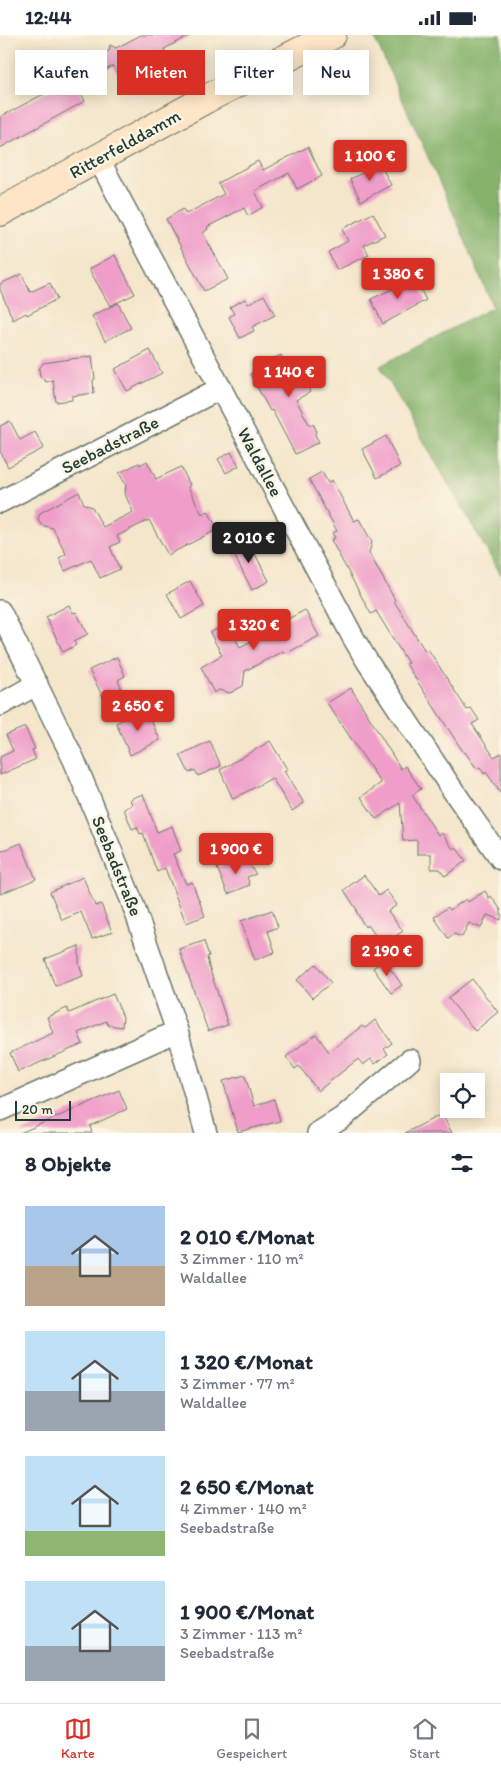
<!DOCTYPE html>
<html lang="de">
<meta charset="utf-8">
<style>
:root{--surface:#fff;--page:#f2f2f3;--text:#1f2937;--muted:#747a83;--line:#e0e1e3;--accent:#d93025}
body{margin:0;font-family:Itim,sans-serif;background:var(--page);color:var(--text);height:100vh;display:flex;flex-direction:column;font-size:19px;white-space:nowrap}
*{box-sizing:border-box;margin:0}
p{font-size:16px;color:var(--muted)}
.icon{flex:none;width:28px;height:28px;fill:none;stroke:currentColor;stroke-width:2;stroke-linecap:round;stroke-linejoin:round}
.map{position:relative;height:1098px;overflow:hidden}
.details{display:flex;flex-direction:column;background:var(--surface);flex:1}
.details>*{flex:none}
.guide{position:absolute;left:15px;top:15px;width:471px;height:45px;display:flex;gap:10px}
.tools{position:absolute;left:440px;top:1038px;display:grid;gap:10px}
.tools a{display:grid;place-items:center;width:45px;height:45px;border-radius:0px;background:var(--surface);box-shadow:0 2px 12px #0003;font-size:25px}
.scale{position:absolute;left:15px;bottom:12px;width:56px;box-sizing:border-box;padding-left:5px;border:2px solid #1f3d34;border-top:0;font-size:14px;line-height:18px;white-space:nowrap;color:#1f3d34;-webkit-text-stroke:4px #fcf5e5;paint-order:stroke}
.price{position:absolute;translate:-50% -42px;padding:0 11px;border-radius:5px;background:var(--accent);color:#fff;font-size:16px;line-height:32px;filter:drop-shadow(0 1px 2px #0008)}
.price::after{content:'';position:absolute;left:50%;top:30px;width:15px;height:11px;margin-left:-8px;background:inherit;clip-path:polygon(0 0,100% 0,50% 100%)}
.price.current{background:#222;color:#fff}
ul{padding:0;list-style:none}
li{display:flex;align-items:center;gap:15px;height:125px;padding:0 25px}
li span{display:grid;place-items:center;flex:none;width:140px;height:100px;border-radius:0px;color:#555}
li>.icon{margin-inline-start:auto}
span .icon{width:60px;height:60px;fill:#fffc;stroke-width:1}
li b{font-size:21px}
h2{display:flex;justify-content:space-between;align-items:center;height:60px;padding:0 25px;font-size:21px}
.pill{padding:0 18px;border-radius:0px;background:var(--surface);box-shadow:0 2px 12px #0003;font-size:18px;line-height:45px}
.pill.current{background:var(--accent);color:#fff}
.status{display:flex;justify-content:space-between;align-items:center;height:35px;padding:0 25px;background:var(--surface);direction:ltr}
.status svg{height:14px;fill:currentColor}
.tabs{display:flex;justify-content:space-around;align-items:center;height:70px;border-top:1px solid var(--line);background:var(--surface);font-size:14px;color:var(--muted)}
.tabs a{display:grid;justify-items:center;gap:2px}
.tabs .current{color:var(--accent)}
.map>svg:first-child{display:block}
</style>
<div class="status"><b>12:44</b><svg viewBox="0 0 49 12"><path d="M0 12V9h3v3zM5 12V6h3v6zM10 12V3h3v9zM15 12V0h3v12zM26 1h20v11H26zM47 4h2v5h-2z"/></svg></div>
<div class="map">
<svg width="501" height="1098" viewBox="0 0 501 1098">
<rect width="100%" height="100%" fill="#fcf5e5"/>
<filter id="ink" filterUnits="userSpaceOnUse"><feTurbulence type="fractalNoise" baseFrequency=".02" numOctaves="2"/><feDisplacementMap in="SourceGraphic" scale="10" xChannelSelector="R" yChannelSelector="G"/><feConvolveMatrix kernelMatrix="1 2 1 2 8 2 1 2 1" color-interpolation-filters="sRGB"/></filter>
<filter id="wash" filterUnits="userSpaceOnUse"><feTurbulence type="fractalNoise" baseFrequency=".0096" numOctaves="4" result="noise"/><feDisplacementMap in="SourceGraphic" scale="20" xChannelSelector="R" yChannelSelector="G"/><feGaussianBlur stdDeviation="1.12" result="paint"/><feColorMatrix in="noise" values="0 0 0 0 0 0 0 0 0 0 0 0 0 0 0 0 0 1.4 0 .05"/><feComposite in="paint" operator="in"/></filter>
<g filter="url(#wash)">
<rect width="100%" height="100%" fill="#f4e6cb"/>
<polygon fill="#86b36c" stroke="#527850" points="377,0 501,0 501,540 380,331 493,272 459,191 374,2"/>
<g id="blocks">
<g fill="#ef9ec9">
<polygon points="141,0 191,0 164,14 167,20 120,44 113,31 77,50 85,66 0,113 0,82 61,50 54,37 86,21 90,27 109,16 110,10 116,13"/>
<polygon points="308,112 322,141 297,154 289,138 255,156 263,172 248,181 244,173 207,192 208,194 203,198 228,244 204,256 166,184 183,174 186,179 224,159 218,148 258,126 263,135"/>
<polygon points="380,129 391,150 361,166 350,144"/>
<polygon points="373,178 385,200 364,210 369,220 337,235 328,217 348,206 342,194"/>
<polygon points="115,220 135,259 110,271 89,234"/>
<polygon points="22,239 30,257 50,248 57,264 27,280 26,278 13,285 0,254 0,249"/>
<polygon points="414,242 426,265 383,289 371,264 405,248"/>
<polygon points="264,260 275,280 252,292 254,296 240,303 229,282 234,279 230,272 245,264 248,269"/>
<polygon points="118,268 131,293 105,306 92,281"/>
<polygon points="150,315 162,338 127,356 115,334"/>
<polygon points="281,320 290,338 314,326 317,333 320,332 326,344 308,353 310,357 296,365 309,389 314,390 316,395 315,400 319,407 295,419 272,375 270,376 250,339 260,334 258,331"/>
<polygon points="92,321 95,344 93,345 94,358 72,361 72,365 56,367 53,345 46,347 40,341 39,334 43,328"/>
<polygon points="10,386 20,405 35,397 44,413 8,432 0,416 0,391"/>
<polygon points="386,401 400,431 377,443 362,414"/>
<polygon points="231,417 239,431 226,438 218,424"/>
<polygon points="147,426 156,444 181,432 190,450 188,452 202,479 208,476 218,494 168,520 149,485 117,501 120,507 110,512 120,534 100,543 91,524 65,536 59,523 66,519 53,493 41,490 38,484 40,478 79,457 84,469 92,472 103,492 133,477 125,459 126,450 119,438 139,428 140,430"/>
<polygon points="322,437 328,448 332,445 354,486 359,484 372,507 369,518 395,565 394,566 425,616 428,614 467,675 471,673 479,685 472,689 494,722 501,718 501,759 486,737 484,739 480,732 477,734 465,717 464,718 406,629 408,628 376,576 371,579 331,505 335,503 332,498 337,496 309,444"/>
<polygon points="244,504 249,512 251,511 269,546 252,555 230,512"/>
<polygon points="190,546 204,571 181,584 167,559"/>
<polygon points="69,570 73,578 76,577 88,599 74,606 76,610 63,617 46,582"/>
<polygon points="305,575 319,601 285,619 283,616 245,636 243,651 230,658 219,655 214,658 201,632 222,620 210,598 227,588 240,612 272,595 271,593"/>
<polygon points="117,622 125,641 118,645 122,655 106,665 104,664 89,635"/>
<polygon points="351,653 401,734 405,731 421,754 412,760 438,800 442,798 453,814 456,812 466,826 445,841 440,834 431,834 431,819 417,819 417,805 403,806 400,768 376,784 361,762 381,748 327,668"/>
<polygon points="146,674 160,705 130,720 116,688"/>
<polygon points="25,692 35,714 32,715 36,724 0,740 0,722 13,716 6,700"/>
<polygon points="210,706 221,731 198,741 195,735 189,738 180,720"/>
<polygon points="270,706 287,734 284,736 304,768 292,776 272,743 233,764 220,735"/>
<polygon points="143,759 157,797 172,791 181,816 173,819 186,849 192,847 205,881 186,888 165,833 157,837 143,798 140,799 137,792 132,794 124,774 132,770 130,764"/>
<polygon points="21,808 36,844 0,859 0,817"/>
<polygon points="244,822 256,839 247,842 250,850 228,859 217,833"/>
<polygon points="364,840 379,861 386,855 397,870 388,876 403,896 382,910 368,890 365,892 356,876 357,875 344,855"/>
<polygon points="83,842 95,871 101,869 112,897 92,904 81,877 62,885 50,857"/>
<polygon points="485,856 489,863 491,861 501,875 501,885 487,880 481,893 469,888 462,902 454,899 448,903 434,882 448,872 450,875 466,864 468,867"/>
<polygon points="272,875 278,892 268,896 275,917 255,925 241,886"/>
<polygon points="204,906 209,921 207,922 209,932 228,990 208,996 179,914"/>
<polygon points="79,911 79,929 83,941 55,951 45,924"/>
<polygon points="384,925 402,950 391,958 373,933"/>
<polygon points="316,929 331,948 312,963 297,945"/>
<polygon points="472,944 498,977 475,996 448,963"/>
<polygon points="113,959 123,982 122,992 108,990 106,986 78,998 83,1009 18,1037 10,1018 53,998 47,982 67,973 69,978"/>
<polygon points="375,985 392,1008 384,1014 388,1019 375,1029 371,1024 363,1030 358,1024 318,1056 299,1031 295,1034 286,1022 316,999 329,1017 362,991 365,993"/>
<polygon points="245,1040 254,1071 274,1064 280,1086 238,1097 223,1046"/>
<polygon points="119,1055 127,1074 90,1091 92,1098 20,1098"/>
<polygon points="442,1079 452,1098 405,1098"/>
</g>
</g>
</g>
<g filter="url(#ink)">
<use href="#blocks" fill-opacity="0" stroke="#6a7869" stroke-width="1"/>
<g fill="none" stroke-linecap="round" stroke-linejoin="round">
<g stroke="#6a7869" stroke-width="24">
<g id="minor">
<polyline points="98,123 354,604 367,626 452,754 501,824"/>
<polyline points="0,467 221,353"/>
<polyline points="0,576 74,725 131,864 177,996 206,1098"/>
<polyline points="0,670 37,649"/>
<polyline points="0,1075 177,996"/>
<polyline points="318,1098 342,1083 410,1025"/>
</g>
</g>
<g stroke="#6a7869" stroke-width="30">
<polyline id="secondary" points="0,177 206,64 332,0"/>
</g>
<use href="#minor" stroke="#fff" stroke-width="21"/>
<use href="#secondary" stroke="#fde5c5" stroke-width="28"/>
</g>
</g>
<g text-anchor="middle" stroke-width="5" stroke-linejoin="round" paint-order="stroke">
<g font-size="18" fill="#1f3d34" stroke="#fcf5e5">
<text transform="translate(125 109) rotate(-29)" y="6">Ritterfelddamm</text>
<text transform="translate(110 410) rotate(-27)" y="6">Seebadstraße</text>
<text transform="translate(260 427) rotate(62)" y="6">Waldallee</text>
<text transform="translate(117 831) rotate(68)" y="6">Seebadstraße</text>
</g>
</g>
</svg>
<div class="tools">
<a><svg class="icon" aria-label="locate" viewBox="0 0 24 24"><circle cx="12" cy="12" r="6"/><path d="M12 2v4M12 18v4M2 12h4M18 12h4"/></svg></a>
</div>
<div class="scale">20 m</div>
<b class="price" style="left:370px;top:147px">1 100 €</b>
<b class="price" style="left:398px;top:265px">1 380 €</b>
<b class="price" style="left:289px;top:363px">1 140 €</b>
<b class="price current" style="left:249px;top:529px">2 010 €</b>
<b class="price" style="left:254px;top:616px">1 320 €</b>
<b class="price" style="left:138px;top:697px">2 650 €</b>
<b class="price" style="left:236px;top:840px">1 900 €</b>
<b class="price" style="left:387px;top:942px">2 190 €</b>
<div class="guide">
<a class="pill">Kaufen</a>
<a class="pill current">Mieten</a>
<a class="pill">Filter</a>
<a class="pill">Neu</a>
</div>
</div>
<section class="details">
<h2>8 Objekte<svg class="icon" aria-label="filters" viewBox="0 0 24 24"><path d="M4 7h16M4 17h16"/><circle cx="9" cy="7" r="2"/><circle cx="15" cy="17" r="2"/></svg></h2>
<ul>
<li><span style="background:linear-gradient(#a9c7e8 60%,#b9a48a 0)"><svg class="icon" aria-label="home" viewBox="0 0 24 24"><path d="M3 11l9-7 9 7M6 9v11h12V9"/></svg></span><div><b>2 010 €/Monat</b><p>3 Zimmer · 110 m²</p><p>Waldallee</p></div></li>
<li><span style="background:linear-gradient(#bfe0f5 60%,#9aa5b1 0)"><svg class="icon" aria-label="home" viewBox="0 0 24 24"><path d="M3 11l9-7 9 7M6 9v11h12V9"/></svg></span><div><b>1 320 €/Monat</b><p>3 Zimmer · 77 m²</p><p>Waldallee</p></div></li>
<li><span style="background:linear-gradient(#bfe0f5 75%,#8fb573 0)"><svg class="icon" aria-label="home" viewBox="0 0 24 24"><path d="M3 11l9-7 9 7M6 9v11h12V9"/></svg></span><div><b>2 650 €/Monat</b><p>4 Zimmer · 140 m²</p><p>Seebadstraße</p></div></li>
<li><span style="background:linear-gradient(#bfe0f5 65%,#9aa5b1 0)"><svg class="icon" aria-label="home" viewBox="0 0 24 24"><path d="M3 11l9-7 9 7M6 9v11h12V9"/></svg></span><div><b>1 900 €/Monat</b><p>3 Zimmer · 113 m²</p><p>Seebadstraße</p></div></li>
</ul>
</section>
<nav class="tabs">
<a class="current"><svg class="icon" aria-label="map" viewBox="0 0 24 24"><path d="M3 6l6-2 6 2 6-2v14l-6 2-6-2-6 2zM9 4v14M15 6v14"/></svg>Karte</a>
<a><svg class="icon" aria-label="saved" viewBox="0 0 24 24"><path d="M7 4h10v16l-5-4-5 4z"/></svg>Gespeichert</a>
<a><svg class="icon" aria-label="home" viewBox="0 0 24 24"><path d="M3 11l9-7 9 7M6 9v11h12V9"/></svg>Start</a>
</nav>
